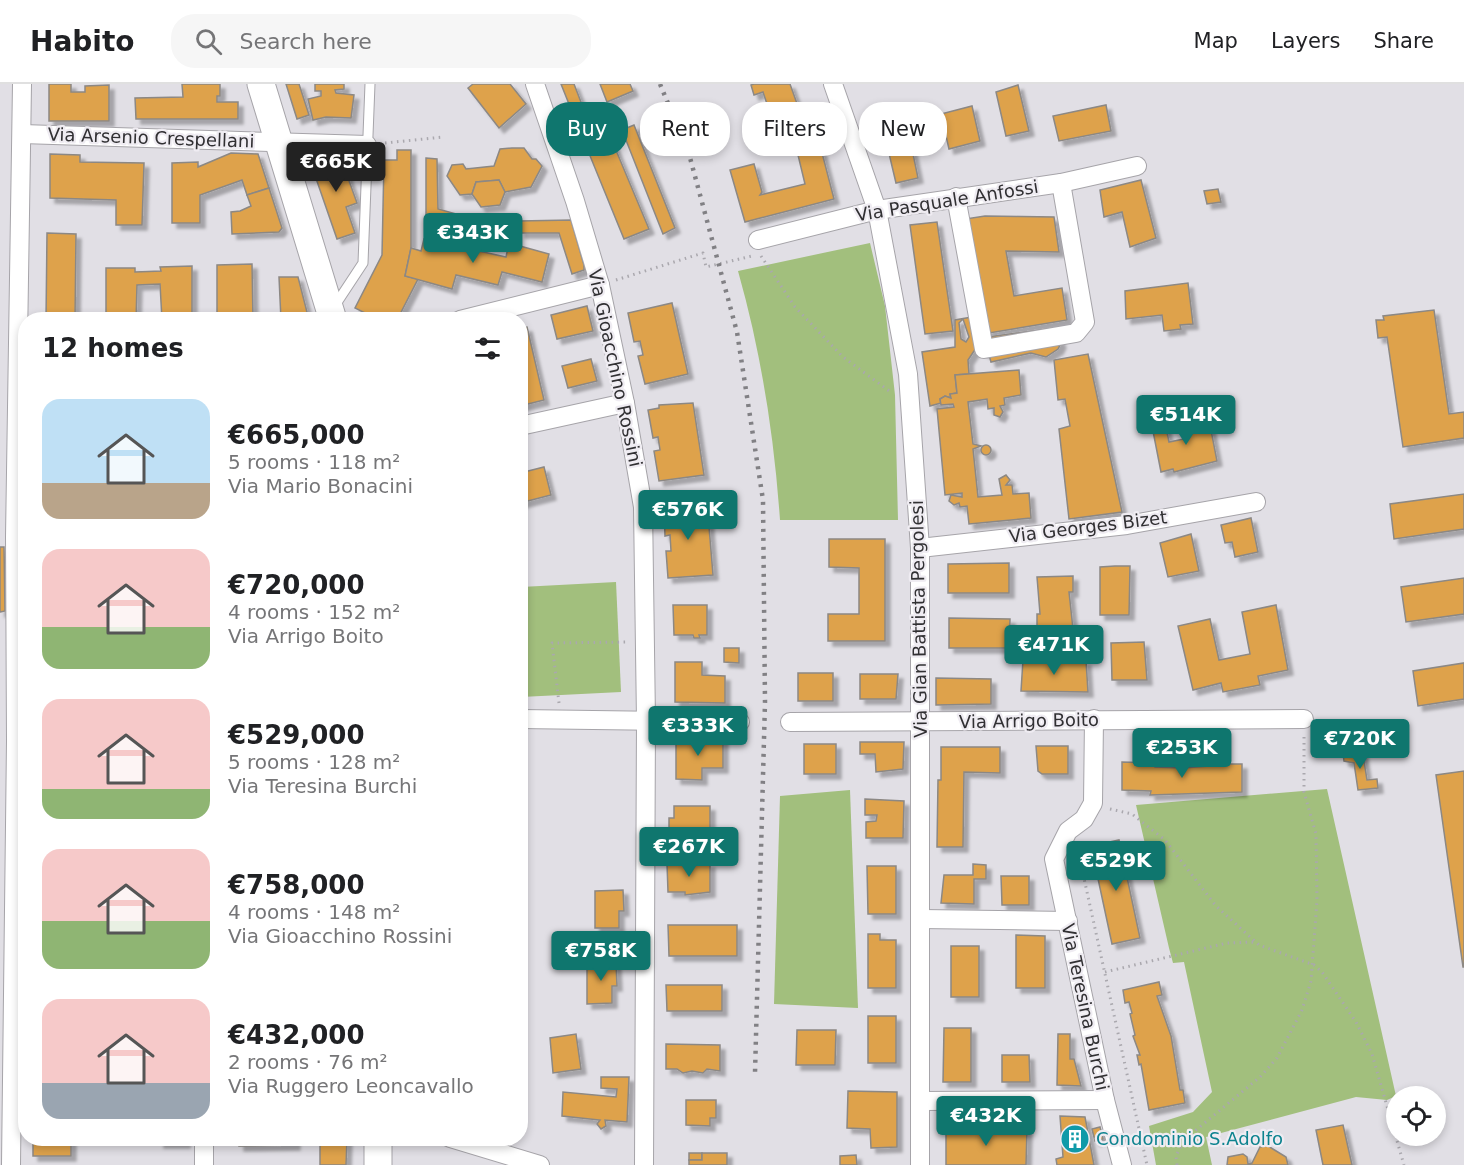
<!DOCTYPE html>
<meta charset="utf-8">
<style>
:root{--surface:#fff;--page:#f6f6f6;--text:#202124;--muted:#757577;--line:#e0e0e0;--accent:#0f766e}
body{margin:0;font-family:"DejaVu Sans",sans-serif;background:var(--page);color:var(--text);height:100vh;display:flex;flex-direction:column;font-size:22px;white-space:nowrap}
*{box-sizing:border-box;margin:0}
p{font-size:20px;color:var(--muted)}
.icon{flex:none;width:33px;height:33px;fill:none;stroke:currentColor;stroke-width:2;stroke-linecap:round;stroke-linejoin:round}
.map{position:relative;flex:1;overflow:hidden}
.drawer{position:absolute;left:18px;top:228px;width:510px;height:834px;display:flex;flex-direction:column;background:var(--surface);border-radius:24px;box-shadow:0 3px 9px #0003}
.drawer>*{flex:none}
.hud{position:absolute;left:546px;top:18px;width:570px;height:54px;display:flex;gap:12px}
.controls{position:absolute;left:1386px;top:1002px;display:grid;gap:12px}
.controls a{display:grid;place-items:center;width:60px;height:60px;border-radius:50%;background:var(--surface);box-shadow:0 3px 9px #0003;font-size:30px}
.price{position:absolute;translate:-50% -51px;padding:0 14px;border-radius:6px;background:var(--accent);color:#fff;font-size:20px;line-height:39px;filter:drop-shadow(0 2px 3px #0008)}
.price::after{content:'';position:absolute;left:50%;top:36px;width:18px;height:14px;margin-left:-9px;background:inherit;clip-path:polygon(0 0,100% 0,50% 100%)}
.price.current{background:#222;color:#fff}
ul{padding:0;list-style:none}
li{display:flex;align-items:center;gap:18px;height:150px;padding:0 24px}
li span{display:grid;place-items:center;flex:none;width:168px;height:120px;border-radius:18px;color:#555}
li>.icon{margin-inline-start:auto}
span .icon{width:72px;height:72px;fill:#fffc;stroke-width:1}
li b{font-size:26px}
h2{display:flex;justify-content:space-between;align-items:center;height:72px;padding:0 24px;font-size:26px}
.pill{padding:0 21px;border-radius:24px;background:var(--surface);box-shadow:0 3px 9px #0003;font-size:21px;line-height:54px}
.pill.current{background:var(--accent);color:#fff}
header{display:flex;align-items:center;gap:36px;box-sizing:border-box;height:84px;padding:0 30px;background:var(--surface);border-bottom:2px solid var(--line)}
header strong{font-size:28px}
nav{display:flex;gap:33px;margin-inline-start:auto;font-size:21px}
.search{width:420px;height:54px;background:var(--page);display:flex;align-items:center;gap:15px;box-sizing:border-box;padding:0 21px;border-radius:24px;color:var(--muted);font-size:22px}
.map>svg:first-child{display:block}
</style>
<header>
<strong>Habito</strong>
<div class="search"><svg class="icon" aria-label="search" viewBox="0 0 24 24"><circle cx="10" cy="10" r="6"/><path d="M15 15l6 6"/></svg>Search here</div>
<nav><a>Map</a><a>Layers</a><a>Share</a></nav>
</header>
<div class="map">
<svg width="1464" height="1081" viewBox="0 0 1464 1081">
<defs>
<filter id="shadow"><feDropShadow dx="5" dy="5" stdDeviation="1.5" flood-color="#0004"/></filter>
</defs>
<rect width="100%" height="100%" fill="#e1dfe5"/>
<g fill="#a2bf7d">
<path d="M 870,159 L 885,222 L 895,311 L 898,436 L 780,436 C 774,351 761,268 738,187 Z"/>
<polygon points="616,498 621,608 521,613 521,503"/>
<polygon points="1327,705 1396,1012 1387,1016 1356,1013 1206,1053 1212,1081 1156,1081 1149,1042 1193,1028 1212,1008 1184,878 1173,879 1169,864 1136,721"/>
<polygon points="850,706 858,924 774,920 780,712"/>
</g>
<g fill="#dea24b" stroke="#8c8884" stroke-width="1.5" fill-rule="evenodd" filter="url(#shadow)">
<polygon points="49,0 71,0 71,8 85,8 85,2 109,1 109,37 49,37"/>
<polygon points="182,0 220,0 220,12 217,12 217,18 238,18 238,35 136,35 135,14 183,13"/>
<polygon points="286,0 299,0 309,31 297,35"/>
<polygon points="315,0 344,0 344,5 335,6 336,9 354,11 351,34 326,33 313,36 308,15 321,12 321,7 315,7"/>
<polygon points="473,0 510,0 526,20 499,44 468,4"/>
<polygon points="561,0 574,0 584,26 573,30"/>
<polygon points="600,0 630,0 633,7 607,18"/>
<polygon points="754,0 790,0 801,31 767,45 762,31 770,29 763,8 754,11 751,1"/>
<polygon points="1018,1 1029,47 1006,52 996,8"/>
<polygon points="1106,21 1111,47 1059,57 1053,32"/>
<polygon points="903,22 918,94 896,99 879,27"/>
<polygon points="972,22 980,57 949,65 941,30"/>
<polygon points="634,41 675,144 663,150 622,46"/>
<polygon points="610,52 649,145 624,155 586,62"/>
<polygon points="512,64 524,64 532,75 536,75 542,82 531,103 505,108 499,96 476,98 472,110 460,111 447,92 452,81 463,80 466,85 494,82 500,65"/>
<polygon points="821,65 834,115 745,138 730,86 754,80 762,108 760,111 805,100 798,71"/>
<polygon points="397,66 411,66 411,164 405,192 418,195 397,236 384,232 379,236 355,224 382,171 384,76 397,76"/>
<polygon points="231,69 258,70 269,104 247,111 242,96 200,111 200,139 172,139 172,79 198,78 198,83"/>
<polygon points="339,69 357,119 346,123 355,149 337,155 311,80"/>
<polygon points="50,70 80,71 80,78 144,79 142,141 116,141 116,116 50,114"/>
<polygon points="426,74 437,75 438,125 481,137 498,137 499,151 477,152 426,135"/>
<polygon points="499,96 505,108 500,121 481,123 472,110 476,98"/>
<polygon points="1141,96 1156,154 1130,163 1122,128 1104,133 1100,106"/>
<polygon points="269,104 282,144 279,148 232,150 231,128 240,127 251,122 247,111"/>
<polygon points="1218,105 1221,118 1207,120 1204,107"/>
<polygon points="985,132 1054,133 1059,168 1006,167 1014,212 1062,204 1067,236 989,249 965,135"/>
<polygon points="571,136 584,181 584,186 572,190 559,149 520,149 519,137"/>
<polygon points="937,138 953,247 925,250 910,141"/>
<polygon points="47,149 76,150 75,236 46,236"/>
<polygon points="424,155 506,173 509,159 549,170 542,198 502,188 498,201 456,191 452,205 405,192 411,164 421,167"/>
<polygon points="252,180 253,236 217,236 217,181"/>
<polygon points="192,182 192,236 162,236 160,200 137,201 136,236 106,236 106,184 135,184 135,188 161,187 160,183"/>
<polygon points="279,193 298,193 309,236 281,236"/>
<polygon points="1188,199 1193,240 1180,241 1181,245 1164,247 1162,231 1126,235 1125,207"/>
<polygon points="672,219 688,290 645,300 638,272 643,271 640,257 634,258 628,229"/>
<polygon points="587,222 593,247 557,255 551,231"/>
<polygon points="1434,226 1449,330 1464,328 1464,354 1403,363 1387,253 1378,254 1376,236 1384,236 1383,232"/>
<path d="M 983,231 L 988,253 L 1054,244 L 1061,259 L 1058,265 L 1046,273 L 1031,269 L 991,278 L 989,271 L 978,266 L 974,267 L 968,276 L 969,290 L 955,291 L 957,309 L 950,310 L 951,314 L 945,312 L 940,315 L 941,319 L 930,322 L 922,268 L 955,263 L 955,236 ZM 963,235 L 969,253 L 966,258 L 961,255 L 959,239 Z"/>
<polygon points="527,243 544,316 520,322 520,244"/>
<polygon points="1088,270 1122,428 1069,435 1059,345 1070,342 1065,315 1058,316 1054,276"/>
<polygon points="591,275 597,297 568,304 562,282"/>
<polygon points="1019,286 1021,311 1004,314 1005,321 1000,322 1003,328 1000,333 994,331 994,324 988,325 987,315 968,318 973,360 981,362 973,365 978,413 1002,411 999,395 1006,391 1010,396 1006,401 1012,401 1013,410 1029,409 1031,434 969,440 967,422 960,423 959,419 954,421 949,417 951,411 962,413 962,409 945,411 937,325 954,323 953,320 941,321 940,315 945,312 951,314 950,310 957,309 955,291"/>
<polygon points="693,319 704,391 659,397 654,367 660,366 658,353 653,354 648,326 659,324 659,321"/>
<polygon points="1208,331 1217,377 1174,388 1173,385 1161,388 1152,342 1165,339 1169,358 1184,355 1181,337"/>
<circle cx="986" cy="366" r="5"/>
<polygon points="544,383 551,411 520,419 520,389"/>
<polygon points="1464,410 1464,445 1394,455 1390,420"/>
<polygon points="707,419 713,491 668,494 666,467 671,467 670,451 665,452 664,423"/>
<polygon points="1251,434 1258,468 1235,473 1232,458 1225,459 1221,441"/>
<polygon points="1191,450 1199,487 1168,493 1160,459"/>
<polygon points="829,455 885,455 885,557 828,557 828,530 859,530 859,484 829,483"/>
<polygon points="0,463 4,463 5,527 0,528"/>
<polygon points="1009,479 1009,509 948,509 948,480"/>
<polygon points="1115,482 1130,482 1129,531 1100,531 1100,483"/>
<polygon points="1073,492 1073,508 1069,508 1073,545 1037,546 1037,530 1040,530 1037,493"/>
<polygon points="1464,494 1464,530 1406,538 1401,503"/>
<polygon points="673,521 707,521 707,551 699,551 700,554 694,554 693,551 674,551"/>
<polygon points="1276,521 1288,586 1258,592 1260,601 1223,608 1221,599 1193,606 1178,542 1210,535 1219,576 1250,570 1242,528"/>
<polygon points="949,534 1010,535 1009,564 949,564"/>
<polygon points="1144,558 1147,596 1112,596 1111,559"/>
<polygon points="724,564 739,564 739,579 724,578"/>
<polygon points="1023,576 1086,577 1088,608 1021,607"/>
<polygon points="675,578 702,578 702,591 725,592 725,619 675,618"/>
<polygon points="1464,579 1464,615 1418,622 1413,587"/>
<rect x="798" y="589" width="35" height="28"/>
<polygon points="860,590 898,590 896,615 860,615"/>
<polygon points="936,594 991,595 991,620 936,621"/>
<polygon points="676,654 723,654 723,684 702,684 702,696 676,695"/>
<polygon points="904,658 903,685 876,688 875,670 860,670 860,658"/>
<rect x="804" y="660" width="32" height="30"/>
<polygon points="1036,662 1068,662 1068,690 1042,690 1038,687"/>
<polygon points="941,663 1000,663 1000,689 964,688 963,763 937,763 938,696 941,696"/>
<polygon points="1362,665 1367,696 1377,695 1378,704 1358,706 1354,679 1344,677 1343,669"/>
<polygon points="1122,678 1155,679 1155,683 1182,684 1209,682 1209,680 1242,680 1242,708 1150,711 1151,707 1122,706"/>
<polygon points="1464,687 1464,883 1463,883 1436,691"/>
<polygon points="865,715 904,717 903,754 866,754 866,738 876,737 877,731 865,731"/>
<polygon points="674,722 710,722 710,751 669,751 669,734 674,734"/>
<polygon points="1119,756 1140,854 1112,860 1091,762"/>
<polygon points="710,779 710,808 685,811 685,808 668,808 667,780"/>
<polygon points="973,780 986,781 986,795 974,795 974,820 941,819 944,791 973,791"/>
<polygon points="867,782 896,782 896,830 868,830"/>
<polygon points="1001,792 1029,792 1029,821 1002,821"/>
<polygon points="623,806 624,827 619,827 619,844 595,844 595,807"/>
<polygon points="668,841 737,841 737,872 669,872"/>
<polygon points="868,850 880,850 880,856 896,856 896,904 868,904"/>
<polygon points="1016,851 1045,852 1045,904 1016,904"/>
<rect x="951" y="862" width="28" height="51"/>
<polygon points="587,877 616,879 617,902 612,902 612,919 587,920"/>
<polygon points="1159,898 1162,911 1157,912 1171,952 1180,1006 1183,1006 1185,1019 1149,1026 1141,980 1139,981 1137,971 1140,971 1133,952 1135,951 1130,930 1132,929 1129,918 1125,919 1123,906"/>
<polygon points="666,901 722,901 722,927 667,927"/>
<rect x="868" y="932" width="28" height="47"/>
<polygon points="944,944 971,944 971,998 943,998"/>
<polygon points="797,946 836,946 835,981 796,981"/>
<polygon points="576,950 581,985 553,989 550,954"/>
<polygon points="1058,950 1070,950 1070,975 1074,975 1081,1002 1057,1001"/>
<polygon points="666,960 720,961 720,987 707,985 703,989 692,987 683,989 677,985 666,985"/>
<polygon points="1002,971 1029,971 1030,998 1002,998"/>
<polygon points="601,993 629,993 627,1038 605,1036 606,1042 601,1045 597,1040 600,1036 562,1032 563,1008 616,1013 617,1005 601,1004"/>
<polygon points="848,1007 897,1008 897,1063 871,1064 870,1045 847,1044"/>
<polygon points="686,1016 716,1016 716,1034 710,1034 710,1042 686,1041"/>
<polygon points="1060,1032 1085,1033 1094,1081 1057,1081 1056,1075 1063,1073"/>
<polygon points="1343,1041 1352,1081 1323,1081 1316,1046"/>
<polygon points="1100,1043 1103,1055 1095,1057 1092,1045"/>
<polygon points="946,1044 1013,1048 1013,1045 1027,1045 1026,1081 946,1081"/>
<rect x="33" y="1054" width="38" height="18"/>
<polygon points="159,1054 186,1054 185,1059 159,1059"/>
<polygon points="239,1054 295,1054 295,1061 239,1062"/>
<polygon points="322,1054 347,1054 346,1081 320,1081 320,1058 322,1058"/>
<polygon points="1268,1062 1286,1073 1288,1081 1227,1081 1228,1073 1243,1070 1247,1073 1248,1080 1252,1079 1260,1063"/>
<rect x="689" y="1069" width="13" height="7"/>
<polygon points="702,1069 727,1069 727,1081 689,1081 689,1076 702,1076"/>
<polygon points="856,1071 857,1081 840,1081 840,1072"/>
</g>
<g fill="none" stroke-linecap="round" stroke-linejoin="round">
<g stroke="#a6a4a9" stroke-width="11">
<polyline id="service" points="334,223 363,179 370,0"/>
</g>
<g stroke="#a6a4a9" stroke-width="20">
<g id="minor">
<polyline points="535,0 575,117 600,201 625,319 643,423 646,637 644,1081"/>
<polyline points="833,0 877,126 908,290 920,464 920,1081"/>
<polyline points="22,50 367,61"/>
<polyline points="956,113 984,265 1076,249 1085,238 1061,99"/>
<polyline points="758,156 877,126 1061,99 1137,82"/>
<polyline points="460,236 600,201"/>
<polyline points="520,342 625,319"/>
<polyline points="920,464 1127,441 1256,418"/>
<polyline points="520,635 740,638"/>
<polyline points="1094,635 1093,719 1084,735 1068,747 1054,775 1105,1016 1122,1081"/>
<polyline points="790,638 1304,635"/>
<polyline points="921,835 1068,837"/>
<polyline points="921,1017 1105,1016"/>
<polyline points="450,1054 540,1081"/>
<polyline points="11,1081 16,657 15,453 22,0"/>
<polyline points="204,1081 204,1054"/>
</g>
</g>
<g stroke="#a6a4a9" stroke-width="29">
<g id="secondary">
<polyline points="261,0 333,236"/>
<polyline points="378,1081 378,1054"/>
</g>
</g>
<g stroke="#aaa8ae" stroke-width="3" stroke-dasharray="1.5 4.5" stroke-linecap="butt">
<polyline points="385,59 443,53"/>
<polyline points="761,172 795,223 843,273 892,309"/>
<polyline points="616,196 703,169 706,183 752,172"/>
<polyline points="559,619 552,559 629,558"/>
<polyline points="1110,725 1132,730 1165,756 1216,822 1259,861 1314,881 1322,888 1356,938 1372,970 1404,1081"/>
<polyline points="1078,767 1147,1081"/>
<polyline points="1105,888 1227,859 1256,858"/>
<polyline points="1177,1081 1176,1072 1184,1056 1260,993 1277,974 1302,926 1311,897 1317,816 1316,750 1304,708 1304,651"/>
</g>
<use href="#service" stroke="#fff" stroke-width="9"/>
<use href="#minor" stroke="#fff" stroke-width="18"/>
<use href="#secondary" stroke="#fff" stroke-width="27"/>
<polyline stroke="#818084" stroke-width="4.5" stroke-dasharray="3 6" stroke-linecap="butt" points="660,0 689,70 737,248 763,416 765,618 755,989"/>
</g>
<defs>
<g id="building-disc" transform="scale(1.5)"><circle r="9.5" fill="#0f9aa8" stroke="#efecf2"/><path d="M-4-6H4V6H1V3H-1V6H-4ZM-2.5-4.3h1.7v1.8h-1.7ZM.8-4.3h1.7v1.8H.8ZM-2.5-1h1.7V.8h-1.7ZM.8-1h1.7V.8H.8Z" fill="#fff"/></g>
</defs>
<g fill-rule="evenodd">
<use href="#building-disc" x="1075" y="1055"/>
</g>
<g text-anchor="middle" stroke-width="4.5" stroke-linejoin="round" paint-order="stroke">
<g font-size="18" fill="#313033" stroke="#efecf2">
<text transform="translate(151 54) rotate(2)" y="6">Via Arsenio Crespellani</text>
<text transform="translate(947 117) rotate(-9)" y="6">Via Pasquale Anfossi</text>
<text transform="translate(615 284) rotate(78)" y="6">Via Gioacchino Rossini</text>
<text transform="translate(1088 443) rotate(-7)" y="6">Via Georges Bizet</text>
<text transform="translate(919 535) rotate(-91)" y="6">Via Gian Battista Pergolesi</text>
<text transform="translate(1029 637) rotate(-1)" y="6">Via Arrigo Boito</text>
<text transform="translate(1085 923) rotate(78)" y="6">Via Teresina Burchi</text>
</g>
<g font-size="18" fill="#0d838f" stroke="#efecf2" text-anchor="start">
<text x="1096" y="1061">Condominio S.Adolfo</text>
</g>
</g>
</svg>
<div class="controls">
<a><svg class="icon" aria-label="locate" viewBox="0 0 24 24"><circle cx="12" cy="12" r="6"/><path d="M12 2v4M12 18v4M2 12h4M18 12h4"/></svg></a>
</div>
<b class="price current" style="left:336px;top:109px">€665K</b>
<b class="price" style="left:473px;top:180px">€343K</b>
<b class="price" style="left:1186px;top:362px">€514K</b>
<b class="price" style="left:688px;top:457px">€576K</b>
<b class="price" style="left:1054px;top:592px">€471K</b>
<b class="price" style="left:698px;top:673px">€333K</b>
<b class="price" style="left:1360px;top:686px">€720K</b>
<b class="price" style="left:1182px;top:695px">€253K</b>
<b class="price" style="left:689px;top:794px">€267K</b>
<b class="price" style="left:1116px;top:808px">€529K</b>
<b class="price" style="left:601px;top:898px">€758K</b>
<b class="price" style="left:986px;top:1063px">€432K</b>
<div class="hud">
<a class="pill current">Buy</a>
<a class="pill">Rent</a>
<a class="pill">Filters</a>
<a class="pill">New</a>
</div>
<section class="drawer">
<h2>12 homes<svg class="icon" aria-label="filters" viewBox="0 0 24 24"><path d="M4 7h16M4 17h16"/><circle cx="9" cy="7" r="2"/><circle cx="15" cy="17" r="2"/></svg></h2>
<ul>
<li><span style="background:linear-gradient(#bfe0f5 70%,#b9a48a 0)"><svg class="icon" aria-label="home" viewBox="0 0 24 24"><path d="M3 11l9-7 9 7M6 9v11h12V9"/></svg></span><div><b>€665,000</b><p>5 rooms · 118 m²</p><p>Via Mario Bonacini</p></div></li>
<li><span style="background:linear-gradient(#f6c9c9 65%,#8fb573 0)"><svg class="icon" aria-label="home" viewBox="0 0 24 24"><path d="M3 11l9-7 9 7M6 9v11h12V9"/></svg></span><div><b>€720,000</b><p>4 rooms · 152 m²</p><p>Via Arrigo Boito</p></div></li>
<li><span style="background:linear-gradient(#f6c9c9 75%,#8fb573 0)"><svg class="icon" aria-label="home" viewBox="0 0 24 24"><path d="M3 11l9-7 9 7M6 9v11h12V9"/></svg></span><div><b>€529,000</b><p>5 rooms · 128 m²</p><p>Via Teresina Burchi</p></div></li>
<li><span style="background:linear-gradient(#f6c9c9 60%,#8fb573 0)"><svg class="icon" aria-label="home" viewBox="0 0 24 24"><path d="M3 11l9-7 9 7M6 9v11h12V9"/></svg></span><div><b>€758,000</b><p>4 rooms · 148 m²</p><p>Via Gioacchino Rossini</p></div></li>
<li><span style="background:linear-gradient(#f6c9c9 70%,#9aa5b1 0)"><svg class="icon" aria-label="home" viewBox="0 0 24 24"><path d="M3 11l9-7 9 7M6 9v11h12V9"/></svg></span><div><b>€432,000</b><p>2 rooms · 76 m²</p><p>Via Ruggero Leoncavallo</p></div></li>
</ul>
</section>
</div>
